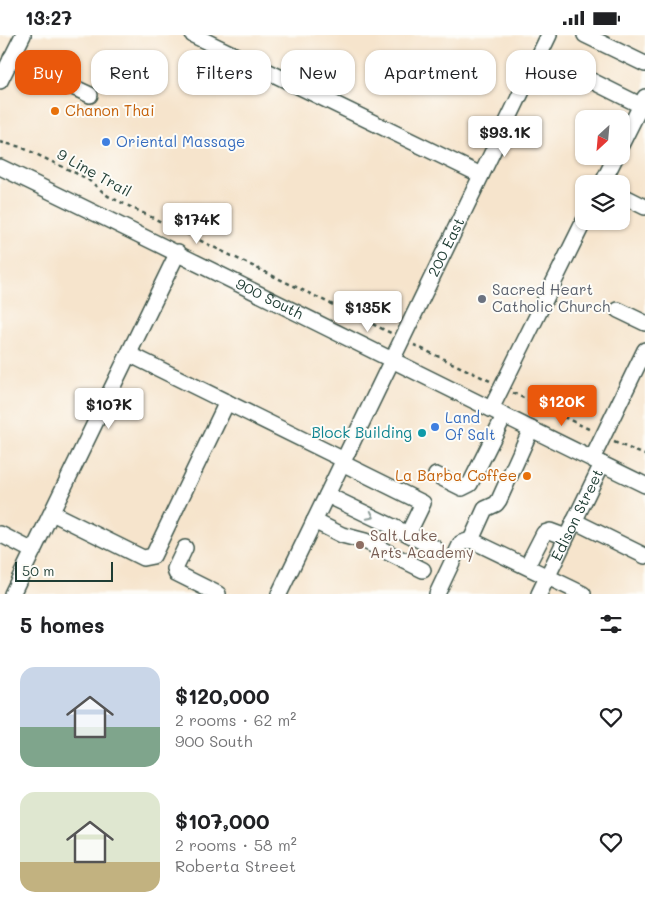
<!DOCTYPE html>
<meta charset="utf-8">
<style>
:root{--surface:#fff;--page:#f2f2f2;--text:#202124;--muted:#757577;--accent:#ea580c}
body{margin:0;font-family:Mali,sans-serif;background:var(--page);color:var(--text);height:100vh;display:flex;flex-direction:column;font-size:19px;white-space:nowrap}
*{box-sizing:border-box;margin:0}
p{font-size:16px;color:var(--muted)}
.icon{flex:none;width:28px;height:28px;fill:none;stroke:currentColor;stroke-width:2;stroke-linecap:round;stroke-linejoin:round}
.map{position:relative;height:559px;overflow:hidden}
.panel{display:flex;flex-direction:column;background:var(--surface);flex:1}
.panel>*{flex:none}
.banner{position:absolute;left:15px;top:15px;width:615px;height:45px;display:flex;gap:10px}
.needle{width:32px;rotate:206deg}
.tools{position:absolute;left:575px;top:75px;display:grid;gap:10px}
.tools a{display:grid;place-items:center;width:55px;height:55px;border-radius:10px;background:var(--surface);box-shadow:0 1px 4px #0004;font-size:25px}
.scale{position:absolute;left:15px;bottom:12px;width:98px;box-sizing:border-box;padding-left:5px;border:2px solid #1f3d34;border-top:0;font-size:14px;line-height:18px;white-space:nowrap;color:#1f3d34;-webkit-text-stroke:4px #fdfcf7;paint-order:stroke}
.price{position:absolute;translate:-50% -42px;padding:0 11px;border-radius:5px;background:#fff;color:#222;font-size:16px;line-height:32px;filter:drop-shadow(0 1px 2px #0008)}
.price::after{content:'';position:absolute;left:50%;top:30px;width:15px;height:11px;margin-left:-8px;background:inherit;clip-path:polygon(0 0,100% 0,50% 100%)}
.price.on{background:var(--accent);color:#fff}
ul{padding:0;list-style:none}
li{display:flex;align-items:center;gap:15px;height:125px;padding:0 20px}
li span{display:grid;place-items:center;flex:none;width:140px;height:100px;border-radius:15px;color:#555}
li>.icon{margin-inline-start:auto}
span .icon{width:60px;height:60px;fill:#fffc;stroke-width:1}
li b{font-size:21px}
h2{display:flex;justify-content:space-between;align-items:center;height:60px;padding:0 20px;font-size:21px}
.pill{padding:0 18px;border-radius:15px;background:var(--surface);box-shadow:0 1px 4px #0004;font-size:18px;line-height:45px}
.pill.on{background:var(--accent);color:#fff}
.status{display:flex;justify-content:space-between;align-items:center;height:35px;padding:0 25px;background:var(--surface);direction:ltr}
.status svg{height:14px;fill:currentColor}
.map>svg:first-child{display:block}
</style>
<div class="status"><b>13:27</b><svg viewBox="0 0 49 12"><path d="M0 12V9h3v3zM5 12V6h3v6zM10 12V3h3v9zM15 12V0h3v12zM26 1h20v11H26zM47 4h2v5h-2z"/></svg></div>
<div class="map">
<svg width="645" height="559" viewBox="0 0 645 559">
<rect width="100%" height="100%" fill="#fdfcf7"/>
<filter id="ink" filterUnits="userSpaceOnUse"><feTurbulence type="fractalNoise" baseFrequency=".02" numOctaves="2"/><feDisplacementMap in="SourceGraphic" scale="10" xChannelSelector="R" yChannelSelector="G"/><feConvolveMatrix kernelMatrix="1 2 1 2 8 2 1 2 1" color-interpolation-filters="sRGB"/></filter>
<filter id="wash" filterUnits="userSpaceOnUse"><feTurbulence type="fractalNoise" baseFrequency=".0096" numOctaves="4" result="noise"/><feDisplacementMap in="SourceGraphic" scale="20" xChannelSelector="R" yChannelSelector="G"/><feGaussianBlur stdDeviation="1.12" result="paint"/><feColorMatrix in="noise" values="0 0 0 0 0 0 0 0 0 0 0 0 0 0 0 0 0 1.4 0 .05"/><feComposite in="paint" operator="in"/></filter>
<g filter="url(#wash)">
<rect width="100%" height="100%" fill="#f6e4cc"/>
</g>
<g filter="url(#ink)">
<g fill="none" stroke-linecap="round" stroke-linejoin="round">
<g stroke="#3f564b" stroke-width="18">
<g id="minor">
<polyline points="193,0 481,140"/>
<polyline points="585,0 645,29"/>
<polyline points="11,23 90,60"/>
<polyline points="572,36 640,70"/>
<polyline points="0,46 23,0"/>
<polyline points="621,110 645,62"/>
<path id="s1" d="M 0,132 C 216,236 430,345 645,450"/>
<polyline points="602,149 616,121"/>
<polyline points="621,160 645,172"/>
<polyline points="618,275 645,288"/>
<polyline points="129,319 344,425"/>
<polyline points="491,374 584,186"/>
<polyline points="531,394 499,465 496,469 485,474 471,505 583,559"/>
<polyline points="592,424 645,315"/>
<polyline points="436,440 462,453 470,449 504,381"/>
<polyline points="327,460 408,499 423,468 342,428"/>
<polyline points="52,478 143,523 153,521 227,367"/>
<polyline points="314,486 342,500 365,506 423,535"/>
<polyline points="574,486 645,521"/>
<polyline points="0,499 33,516"/>
<polyline points="408,499 435,513"/>
<polyline points="185,513 175,534 176,538 218,559"/>
<polyline points="527,531 544,498 550,496 566,502"/>
<polyline points="12,559 178,217"/>
<path id="s2" d="M 279,559 L 549,0"/>
<polyline points="437,559 461,508 471,505"/>
<path id="s3" d="M 539,559 L 602,429"/>
</g>
</g>
<g stroke="#3f564b" stroke-width="2.5" stroke-dasharray="4 4" stroke-linecap="butt">
<polyline points="0,107 21,112 86,143 108,161 391,298"/>
<polyline points="414,310 490,346"/>
<polyline points="513,358 591,395"/>
<polyline points="614,407 645,420"/>
</g>
<use href="#minor" stroke="#fff" stroke-width="15"/>
</g>
<defs><path id="oneway-chevron" d="M-2-3.5L2.5 0L-2 3.5" fill="none" stroke-width="1.6" stroke-linecap="round" stroke-linejoin="round" transform="scale(1.25)"/></defs>
<use stroke="#8f9e9a" href="#oneway-chevron" transform="translate(371 481) rotate(27)"/>
</g>
<g fill="#e8710a" stroke="#fdfcf7" stroke-width="2">
<circle cx="55" cy="76" r="5"/>
<circle cx="527" cy="441" r="5"/>
</g>
<g fill="#3f7fe0" stroke="#fdfcf7" stroke-width="2">
<circle cx="106" cy="107" r="5"/>
<circle cx="435" cy="392" r="5"/>
</g>
<circle fill="#6b7280" stroke="#fdfcf7" stroke-width="2" cx="482" cy="264" r="5"/>
<circle fill="#0f9aa8" stroke="#fdfcf7" stroke-width="2" cx="422" cy="398" r="5"/>
<circle fill="#8d6e63" stroke="#fdfcf7" stroke-width="2" cx="360" cy="510" r="5"/>
<g text-anchor="middle" stroke-width="4" stroke-linejoin="round" paint-order="stroke">
<g font-size="15" fill="#c56008" stroke="#fdfcf7" text-anchor="start">
<text x="65" y="81">Chanon Thai</text>
<text x="517" y="446" text-anchor="end">La Barba Coffee</text>
</g>
<g font-size="15" fill="#366cbe" stroke="#fdfcf7" text-anchor="start">
<text x="116" y="112">Oriental Massage</text>
<text x="445" y="388">Land<tspan x="445" dy="17">Of Salt</tspan></text>
</g>
<g font-size="15" fill="#1f3d34" stroke="#fdfcf7">
<text transform="translate(94 138) rotate(29)" y="5">9 Line Trail</text>
<text dy="5" stroke="none"><textPath href="#s2" startOffset="385">200 East</textPath></text>
<text dy="5" stroke="none"><textPath href="#s1" startOffset="300">900 South</textPath></text>
<text dy="5" stroke="none"><textPath href="#s3" startOffset="88">Edison Street</textPath></text>
</g>
<g font-size="15" fill="#5b616d" stroke="#fdfcf7" text-anchor="start">
<text x="492" y="260">Sacred Heart<tspan x="492" dy="17">Catholic Church</tspan></text>
</g>
<g font-size="15" fill="#0d838f" stroke="#fdfcf7" text-anchor="end">
<text x="412" y="403">Block Building</text>
</g>
<g font-size="15" fill="#785e54" stroke="#fdfcf7" text-anchor="start">
<text x="370" y="506">Salt Lake<tspan x="370" dy="17">Arts Academy</tspan></text>
</g>
</g>
</svg>
<div class="tools">
<a><svg class="needle" viewBox="-14 -14 28 28"><path d="M0-13l5 13h-10z" fill="#e53935"/><path d="M0 13l5-13h-10z" fill="#757577"/></svg></a>
<a><svg class="icon" aria-label="layers" viewBox="0 0 24 24"><path d="M12 4l9 5-9 5-9-5zM3 14l9 5 9-5"/></svg></a>
</div>
<div class="scale">50 m</div>
<b class="price" style="left:505px;top:123px">$93.1K</b>
<b class="price" style="left:197px;top:210px">$174K</b>
<b class="price" style="left:368px;top:298px">$135K</b>
<b class="price on" style="left:562px;top:392px">$120K</b>
<b class="price" style="left:109px;top:395px">$107K</b>
<div class="banner">
<a class="pill on">Buy</a>
<a class="pill">Rent</a>
<a class="pill">Filters</a>
<a class="pill">New</a>
<a class="pill">Apartment</a>
<a class="pill">House</a>
</div>
</div>
<section class="panel">
<h2>5 homes<svg class="icon" aria-label="filters" viewBox="0 0 24 24"><path d="M4 7h16M4 17h16"/><circle cx="9" cy="7" r="2"/><circle cx="15" cy="17" r="2"/></svg></h2>
<ul>
<li><span style="background:linear-gradient(#c9d6e8 60%,#7fa58c 0)"><svg class="icon" aria-label="home" viewBox="0 0 24 24"><path d="M3 11l9-7 9 7M6 9v11h12V9"/></svg></span><div><b>$120,000</b><p>2 rooms · 62 m²</p><p>900 South</p></div><svg class="icon" aria-label="heart" viewBox="0 0 24 24"><path d="M12 20l-8-8c-3-5 5-10 8-4 3-6 11-1 8 4z"/></svg></li>
<li><span style="background:linear-gradient(#dfe7d0 70%,#c2b280 0)"><svg class="icon" aria-label="home" viewBox="0 0 24 24"><path d="M3 11l9-7 9 7M6 9v11h12V9"/></svg></span><div><b>$107,000</b><p>2 rooms · 58 m²</p><p>Roberta Street</p></div><svg class="icon" aria-label="heart" viewBox="0 0 24 24"><path d="M12 20l-8-8c-3-5 5-10 8-4 3-6 11-1 8 4z"/></svg></li>
</ul>
</section>
